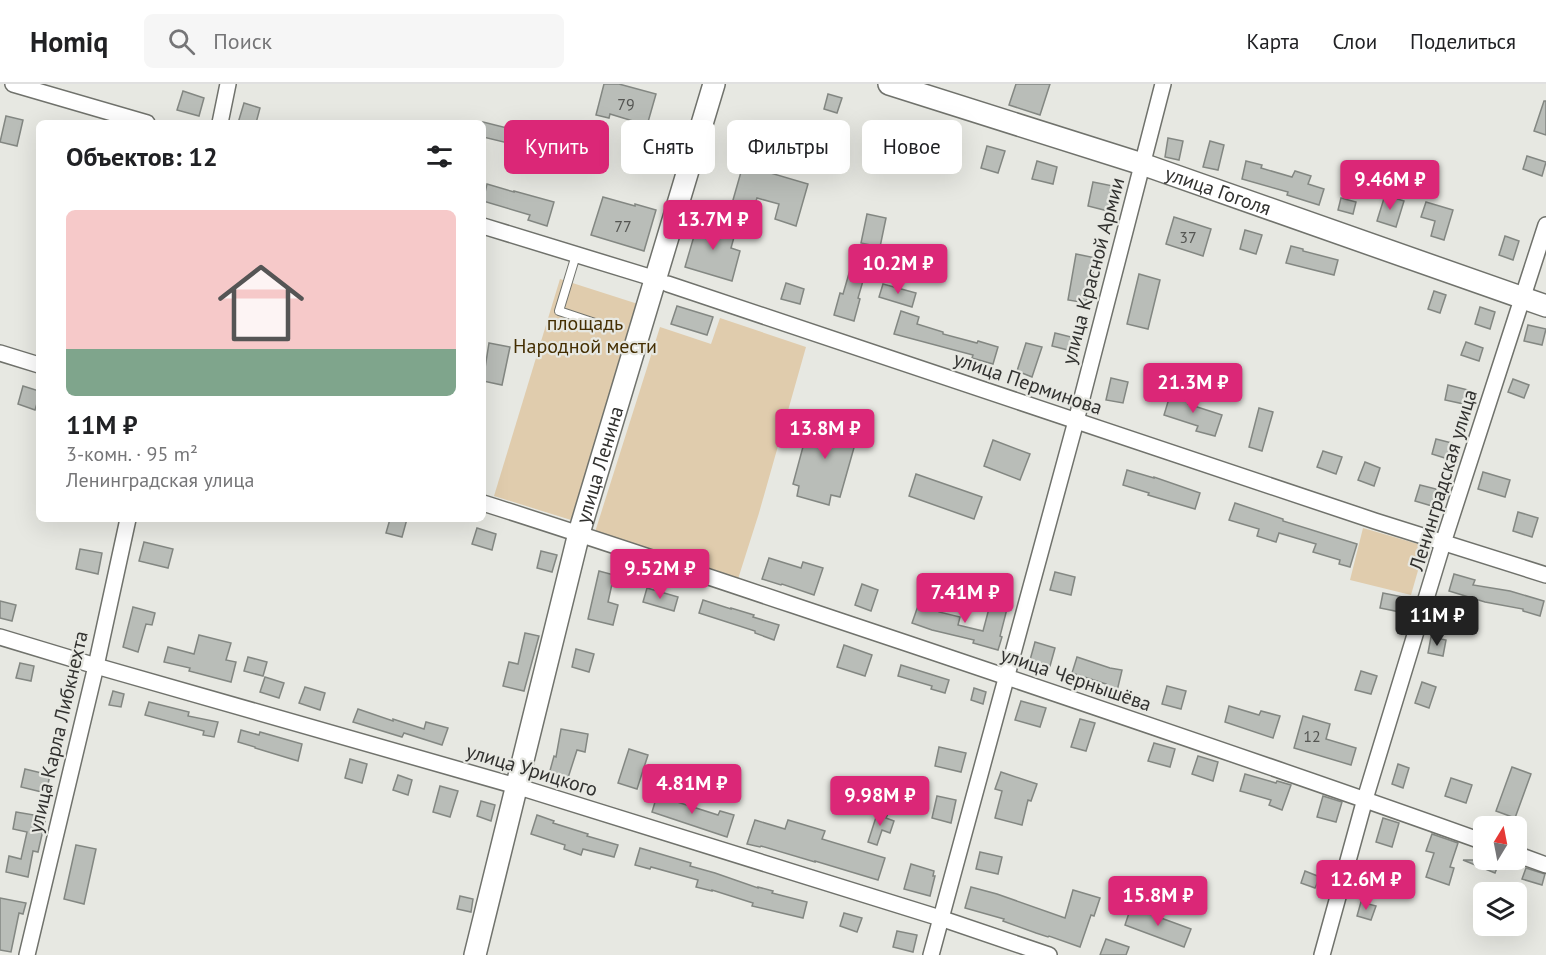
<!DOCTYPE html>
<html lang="ru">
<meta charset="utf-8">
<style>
:root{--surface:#fff;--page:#f6f6f6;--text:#202124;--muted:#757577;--line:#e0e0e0;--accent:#db2777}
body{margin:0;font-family:"PT Sans",sans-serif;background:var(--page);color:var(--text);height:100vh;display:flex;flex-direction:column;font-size:22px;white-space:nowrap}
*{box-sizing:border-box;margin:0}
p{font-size:20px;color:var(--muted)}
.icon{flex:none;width:33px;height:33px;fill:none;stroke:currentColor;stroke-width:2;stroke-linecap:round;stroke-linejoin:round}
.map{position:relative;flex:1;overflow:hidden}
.panel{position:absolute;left:36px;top:36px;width:450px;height:402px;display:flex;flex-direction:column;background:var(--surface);border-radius:9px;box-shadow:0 6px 24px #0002}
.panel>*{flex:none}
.top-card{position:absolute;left:504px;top:36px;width:570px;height:54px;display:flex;gap:12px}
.needle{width:39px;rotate:10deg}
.controls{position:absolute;left:1473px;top:732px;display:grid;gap:12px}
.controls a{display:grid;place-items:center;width:54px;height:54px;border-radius:9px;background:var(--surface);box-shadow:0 6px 24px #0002;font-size:30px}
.price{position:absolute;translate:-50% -51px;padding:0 14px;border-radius:6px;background:var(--accent);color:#fff;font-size:20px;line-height:39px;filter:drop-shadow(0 2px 3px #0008)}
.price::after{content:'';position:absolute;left:50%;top:36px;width:18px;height:14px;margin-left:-9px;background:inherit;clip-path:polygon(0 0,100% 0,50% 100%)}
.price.selected{background:#222;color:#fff}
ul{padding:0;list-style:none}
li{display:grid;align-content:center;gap:12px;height:318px;padding:0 30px}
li+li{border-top:2px solid var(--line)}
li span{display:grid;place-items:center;height:186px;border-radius:9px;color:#555}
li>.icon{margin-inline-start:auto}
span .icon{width:108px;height:108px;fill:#fffc;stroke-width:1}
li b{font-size:26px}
h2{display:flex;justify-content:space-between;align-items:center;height:72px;padding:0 30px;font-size:26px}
.pill{padding:0 21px;border-radius:9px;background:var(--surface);box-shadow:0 6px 24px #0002;font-size:21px;line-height:54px}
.pill.selected{background:var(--accent);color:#fff}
header{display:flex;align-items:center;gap:36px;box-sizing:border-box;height:84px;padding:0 30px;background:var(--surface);border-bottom:2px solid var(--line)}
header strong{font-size:28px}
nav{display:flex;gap:33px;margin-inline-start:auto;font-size:21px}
.search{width:420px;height:54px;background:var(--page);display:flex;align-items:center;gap:15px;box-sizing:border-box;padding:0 21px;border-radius:9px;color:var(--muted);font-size:22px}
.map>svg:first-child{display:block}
</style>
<header>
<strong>Homiq</strong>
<div class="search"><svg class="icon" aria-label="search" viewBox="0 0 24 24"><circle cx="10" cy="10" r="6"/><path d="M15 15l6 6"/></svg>Поиск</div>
<nav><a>Карта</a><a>Слои</a><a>Поделиться</a></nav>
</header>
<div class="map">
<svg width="1546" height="871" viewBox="0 0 1546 871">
<rect width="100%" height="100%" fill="#e7e8e2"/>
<g fill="#e0ccad">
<polygon points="560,195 638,220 571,436 494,412"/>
<polygon points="720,234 806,263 759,429 738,495 595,448 660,243 711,260"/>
<polygon points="1363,444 1425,462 1411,511 1350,496"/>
</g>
<g fill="#b9bdb8" stroke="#838782" stroke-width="1.5">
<polygon points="604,0 619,0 656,10 646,45 632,41 633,37 610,30 609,34 596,31"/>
<polygon points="1016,0 1050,0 1040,31 1009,21"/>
<polygon points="183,7 204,14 199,32 177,26"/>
<polygon points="828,10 842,14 837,29 824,25"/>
<polygon points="1544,17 1546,17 1546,51 1534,47"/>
<polygon points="244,19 260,24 256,39 238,39"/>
<polygon points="6,32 23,36 17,62 0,58"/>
<polygon points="483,38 515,46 512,60 483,53"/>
<polygon points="915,39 934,43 930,60 911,56"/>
<polygon points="1168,54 1183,57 1179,76 1165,73"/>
<polygon points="1210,57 1224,61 1218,86 1203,83"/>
<polygon points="987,62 1005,67 998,89 981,84"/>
<polygon points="1527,72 1546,78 1542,92 1523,85"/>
<polygon points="1037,77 1057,83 1053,100 1032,95"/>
<polygon points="1246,77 1262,81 1261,84 1292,93 1295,87 1311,92 1308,100 1324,105 1319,121 1287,111 1288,108 1242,95"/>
<polygon points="743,81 808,100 796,142 775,135 779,120 757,114 752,129 731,123"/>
<polygon points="1093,98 1113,102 1108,127 1088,122"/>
<polygon points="487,100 514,108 514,107 554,118 547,142 528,136 530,131 483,117"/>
<polygon points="1385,111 1404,117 1396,143 1377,137"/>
<polygon points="603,113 635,122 635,120 656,126 644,167 591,151"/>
<polygon points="1341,114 1356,118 1353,130 1338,126"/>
<polygon points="1426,118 1453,126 1444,156 1431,152 1435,137 1421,133"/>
<polygon points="867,130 886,134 880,163 861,159"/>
<polygon points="1174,133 1211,145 1203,172 1166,160"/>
<polygon points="699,135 736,146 731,164 740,167 732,197 685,183"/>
<polygon points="1245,146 1262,151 1256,170 1240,165"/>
<polygon points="1505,152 1519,157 1513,176 1499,171"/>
<polygon points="1291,162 1303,165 1303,167 1338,176 1334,191 1286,179"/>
<polygon points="1076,170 1096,174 1093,189 1091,188 1086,219 1068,216"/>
<polygon points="850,186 865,190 858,214 860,215 854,237 834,231 840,209 843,210"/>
<polygon points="1139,190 1160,196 1148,245 1127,240"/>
<polygon points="786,199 804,205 800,220 781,215"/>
<polygon points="883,200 916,209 912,223 879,213"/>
<polygon points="1434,207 1446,211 1440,229 1428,225"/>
<polygon points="677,222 713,233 707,251 671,240"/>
<polygon points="1480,223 1495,228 1490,245 1475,240"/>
<polygon points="901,227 919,233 917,240 943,248 943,250 977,259 978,257 998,263 993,280 972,274 973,271 894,250"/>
<polygon points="1528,241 1546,245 1542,261 1524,257"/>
<polygon points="1055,249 1075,254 1072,267 1052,262"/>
<polygon points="1466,258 1483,264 1479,277 1461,271"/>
<polygon points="489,259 510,263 502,301 483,297"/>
<polygon points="1026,259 1042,263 1032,293 1017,287"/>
<polygon points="1111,294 1128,298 1123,319 1106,316"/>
<polygon points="1513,295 1529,301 1524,314 1508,308"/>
<polygon points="1448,301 1468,306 1464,320 1445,316"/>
<polygon points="23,302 39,307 39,313 35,326 18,320"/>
<polygon points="1171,308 1190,314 1188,320 1222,331 1215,352 1196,347 1198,342 1164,331"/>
<polygon points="1259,324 1273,328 1262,367 1249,363"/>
<polygon points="811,333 859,346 840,413 831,411 829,421 797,412 799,402 793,400"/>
<polygon points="1436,355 1452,359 1448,375 1432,370"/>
<polygon points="993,356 1030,370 1020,396 984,382"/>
<polygon points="1323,367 1342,373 1336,390 1317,383"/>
<polygon points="1365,378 1380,384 1374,402 1358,396"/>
<polygon points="1127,386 1154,394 1154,393 1200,409 1195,425 1148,411 1149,409 1123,401"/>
<polygon points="1483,388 1510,396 1505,413 1478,405"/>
<polygon points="916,390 982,413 974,435 909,412"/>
<polygon points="1420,401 1436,405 1432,422 1415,417"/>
<polygon points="1235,419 1283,435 1283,437 1357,460 1350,483 1339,480 1340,476 1313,468 1316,460 1279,449 1276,458 1257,452 1259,445 1229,436"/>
<polygon points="1518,428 1538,434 1532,453 1513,447"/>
<polygon points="390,435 407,435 402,453 386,449"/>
<polygon points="477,444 496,450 492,466 472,460"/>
<polygon points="144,458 173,465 168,484 139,477"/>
<polygon points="80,465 102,469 98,490 76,485"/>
<polygon points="541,467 557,471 552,488 537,484"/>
<polygon points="769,474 801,484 803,478 823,484 814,511 782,500 781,501 762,495"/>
<polygon points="599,487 614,491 608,518 618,521 613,541 588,535"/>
<polygon points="1055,488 1075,493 1071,511 1050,506"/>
<polygon points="1454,490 1475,496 1473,501 1510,507 1544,517 1540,532 1523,527 1523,525 1485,518 1449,507"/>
<polygon points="862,500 878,506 871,527 855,521"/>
<polygon points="647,504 678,513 674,527 643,518"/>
<polygon points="1383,509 1403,513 1400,528 1380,524"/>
<polygon points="703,516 731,525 731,524 754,531 753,533 779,541 774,556 755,549 755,547 699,529"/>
<polygon points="0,517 16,521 12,537 0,534"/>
<polygon points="991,517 1008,521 1000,552 1002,553 998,566 973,559 974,556 932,546 912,539 919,519 939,526 939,528 960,533 958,541 983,547"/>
<polygon points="133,523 155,529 152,541 146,540 138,568 123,563"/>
<polygon points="525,549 539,552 524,607 503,602 509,578 518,580"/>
<polygon points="199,551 231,559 226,576 236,578 231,598 189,587 190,584 164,578 168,563 194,570"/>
<polygon points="1431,553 1446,556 1443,572 1428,569"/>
<polygon points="1035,558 1055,564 1050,582 1030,576"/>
<polygon points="844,561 872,571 865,592 837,583"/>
<polygon points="576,565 594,570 589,588 572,583"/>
<polygon points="248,573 267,578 263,592 244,587"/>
<polygon points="1077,573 1110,584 1122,586 1117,607 1105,603 1106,600 1072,589"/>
<polygon points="20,579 34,582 31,597 16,594"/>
<polygon points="901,581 949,596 945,609 931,605 932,602 898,592"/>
<polygon points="1361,587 1377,592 1371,610 1355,606"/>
<polygon points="265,593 284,599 279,614 260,608"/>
<polygon points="1422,598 1436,603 1429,624 1415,619"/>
<polygon points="1167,602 1186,607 1181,625 1162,620"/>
<polygon points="305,603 325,609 320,626 299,619"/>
<polygon points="974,604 986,608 983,620 971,616"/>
<polygon points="113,607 124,610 121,623 109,621"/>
<polygon points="1021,617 1046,624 1040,643 1015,636"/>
<polygon points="149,618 189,628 188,632 218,638 214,653 203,651 204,647 145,631"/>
<polygon points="1229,622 1259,631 1261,627 1280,632 1273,654 1225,638"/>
<polygon points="358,625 393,637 393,635 424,645 426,638 448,644 442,661 404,649 402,653 353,638"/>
<polygon points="1303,632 1330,640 1326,655 1356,664 1351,681 1294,664"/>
<polygon points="1080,635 1095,639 1086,667 1071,663"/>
<polygon points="561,645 588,650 585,668 577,666 566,700 548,694 554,672 556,673"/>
<polygon points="241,646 259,651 260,648 302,660 298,677 255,664 255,663 238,658"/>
<polygon points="1154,659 1175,665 1170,683 1148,677"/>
<polygon points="939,663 966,669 961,688 935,682"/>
<polygon points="629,665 648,671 637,705 618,699"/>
<polygon points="1198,672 1218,678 1213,697 1192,690"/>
<polygon points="350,675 367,680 362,699 345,694"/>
<polygon points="1398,680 1409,684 1403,704 1392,700"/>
<polygon points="1512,683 1531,690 1515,734 1496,727"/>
<polygon points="25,685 50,691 46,709 21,703"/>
<polygon points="1001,688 1037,700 1031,717 1028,716 1022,741 995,734 1002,707 995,705"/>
<polygon points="1245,690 1276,699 1277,697 1291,701 1282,726 1269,721 1271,716 1240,707"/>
<polygon points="398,691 412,696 408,711 393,706"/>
<polygon points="1451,694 1472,701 1466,719 1445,712"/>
<polygon points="440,702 458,707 450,733 433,728"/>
<polygon points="659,705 674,709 671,716 718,731 720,727 734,731 727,753 652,728"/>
<polygon points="937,712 956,716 951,739 932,734"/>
<polygon points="1323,712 1342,718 1336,738 1317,733"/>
<polygon points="481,717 495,721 491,737 477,732"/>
<polygon points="878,727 888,730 886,734 894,737 890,749 882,746 877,761 868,758"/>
<polygon points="16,728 46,733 38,768 33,767 28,793 6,788 9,772 21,775 27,748 13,745"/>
<polygon points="537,731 554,737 553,739 588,750 587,752 618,761 614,773 583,765 581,771 564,765 565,761 531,750"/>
<polygon points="1383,734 1399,739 1392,763 1376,758"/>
<polygon points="755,736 785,745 788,736 825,747 822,755 885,774 878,796 815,777 815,778 761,762 760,763 747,760"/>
<polygon points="1432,750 1458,759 1450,783 1454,784 1449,801 1426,793 1434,769 1426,767"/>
<polygon points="76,761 96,765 84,820 64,815"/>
<polygon points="640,764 691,779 690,782 715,789 758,804 758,803 773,807 772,809 807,818 803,834 752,822 753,819 712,806 712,807 696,803 698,796 651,783 650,785 635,781"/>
<polygon points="980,768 1002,773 998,790 976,785"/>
<polygon points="1463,776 1500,776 1495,789"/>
<polygon points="911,780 934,787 933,792 935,792 930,812 904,805"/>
<polygon points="1526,784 1545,790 1542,801 1522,795"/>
<polygon points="1305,787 1320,793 1315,804 1301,799"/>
<polygon points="971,803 997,810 1065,834 1073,806 1100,814 1094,832 1091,831 1080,863 1049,852 1048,853 1036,849 1003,837 1004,835 965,824"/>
<polygon points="460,812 473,815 471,828 457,825"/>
<polygon points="0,814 26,819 23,830 19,829 11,868 0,866"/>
<polygon points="1361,818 1376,822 1371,836 1357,832"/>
<polygon points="1131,823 1191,845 1184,863 1125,841"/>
<polygon points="844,829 862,834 857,848 840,842"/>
<polygon points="897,847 917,851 913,868 893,863"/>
<polygon points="1106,855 1129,863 1126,871 1100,871"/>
</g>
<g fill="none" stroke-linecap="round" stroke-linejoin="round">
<g stroke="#70726c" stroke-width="10">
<polyline id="lane" points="576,171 559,227 595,239"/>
</g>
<g stroke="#70726c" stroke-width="18">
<g id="street">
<polyline points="13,0 147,39"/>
<polyline points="220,39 228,0"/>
<polyline points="483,142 656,195"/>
<polyline points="668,200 1375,437 1546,491"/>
<polyline points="0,269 39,281"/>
<path d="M 483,419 C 625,464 765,512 906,559 C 1099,624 1292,689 1484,758"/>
<polyline points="0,553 96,582 516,702 940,834 1049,871"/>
<polyline points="1516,770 1546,781"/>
<polyline points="27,871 96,582 128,435"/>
<polyline points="931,871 1076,337 1163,0"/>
<polyline points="1322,871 1365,715 1443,459 1546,141"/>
</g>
</g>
<g stroke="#70726c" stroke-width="24">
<g id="secondary">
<path id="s1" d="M 889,0 L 1142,80 L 1546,222"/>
<path id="s2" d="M 475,871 L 579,449 L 714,0"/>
</g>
</g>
<use href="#lane" stroke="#fff" stroke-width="8"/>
<use href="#street" stroke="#fff" stroke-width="15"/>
<use href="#secondary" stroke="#fff" stroke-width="21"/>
</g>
<g text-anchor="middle" stroke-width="4.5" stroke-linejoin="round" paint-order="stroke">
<g font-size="16" fill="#545552">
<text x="626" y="26">79</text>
<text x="623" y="148">77</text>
<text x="1188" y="159">37</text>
<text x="1312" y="658">12</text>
</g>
<g font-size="20" fill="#323230" stroke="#e7e8e2">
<text dy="7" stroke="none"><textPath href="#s1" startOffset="346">улица Гоголя</textPath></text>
<text transform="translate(1093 187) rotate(-75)" y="7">улица Красной Армии</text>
<text transform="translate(1028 299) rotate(19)" y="7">улица Перминова</text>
<text dy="7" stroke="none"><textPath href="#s2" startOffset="506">улица Ленина</textPath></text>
<text transform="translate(1443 396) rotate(-73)" y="7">Ленинградская улица</text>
<text transform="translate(1076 595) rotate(19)" y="7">улица Чернышёва</text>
<text transform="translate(58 648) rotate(-77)" y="7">улица Карла Либкнехта</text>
<text transform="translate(532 686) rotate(17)" y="7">улица Урицкого</text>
</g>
<g font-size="20" fill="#442e02" stroke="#e7e8e2">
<text x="585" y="246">площадь<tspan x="585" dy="23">Народной мести</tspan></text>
</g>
</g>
</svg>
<div class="controls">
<a><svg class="needle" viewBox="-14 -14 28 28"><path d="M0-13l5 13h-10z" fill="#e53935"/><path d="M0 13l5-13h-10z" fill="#757577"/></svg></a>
<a><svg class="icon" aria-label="layers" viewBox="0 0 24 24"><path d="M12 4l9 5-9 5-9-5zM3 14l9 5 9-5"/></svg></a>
</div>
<b class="price" style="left:1390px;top:127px">9.46M ₽</b>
<b class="price" style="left:713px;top:167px">13.7M ₽</b>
<b class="price" style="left:898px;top:211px">10.2M ₽</b>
<b class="price" style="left:1193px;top:330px">21.3M ₽</b>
<b class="price" style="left:825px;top:376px">13.8M ₽</b>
<b class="price" style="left:660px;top:516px">9.52M ₽</b>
<b class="price" style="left:965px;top:540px">7.41M ₽</b>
<b class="price selected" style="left:1437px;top:563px">11M ₽</b>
<b class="price" style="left:692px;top:731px">4.81M ₽</b>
<b class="price" style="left:880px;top:743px">9.98M ₽</b>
<b class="price" style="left:1366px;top:827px">12.6M ₽</b>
<b class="price" style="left:1158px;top:843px">15.8M ₽</b>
<div class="top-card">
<a class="pill selected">Купить</a>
<a class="pill">Снять</a>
<a class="pill">Фильтры</a>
<a class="pill">Новое</a>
</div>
<section class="panel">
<h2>Объектов: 12<svg class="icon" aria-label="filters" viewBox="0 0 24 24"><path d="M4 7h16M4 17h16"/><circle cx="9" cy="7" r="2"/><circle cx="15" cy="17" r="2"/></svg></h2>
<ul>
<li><span style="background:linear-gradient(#f6c9c9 75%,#7fa58c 0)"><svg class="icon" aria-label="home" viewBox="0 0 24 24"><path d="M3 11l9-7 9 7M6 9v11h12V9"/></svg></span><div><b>11M ₽</b><p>3-комн. · 95 m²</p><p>Ленинградская улица</p></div></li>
</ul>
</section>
</div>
